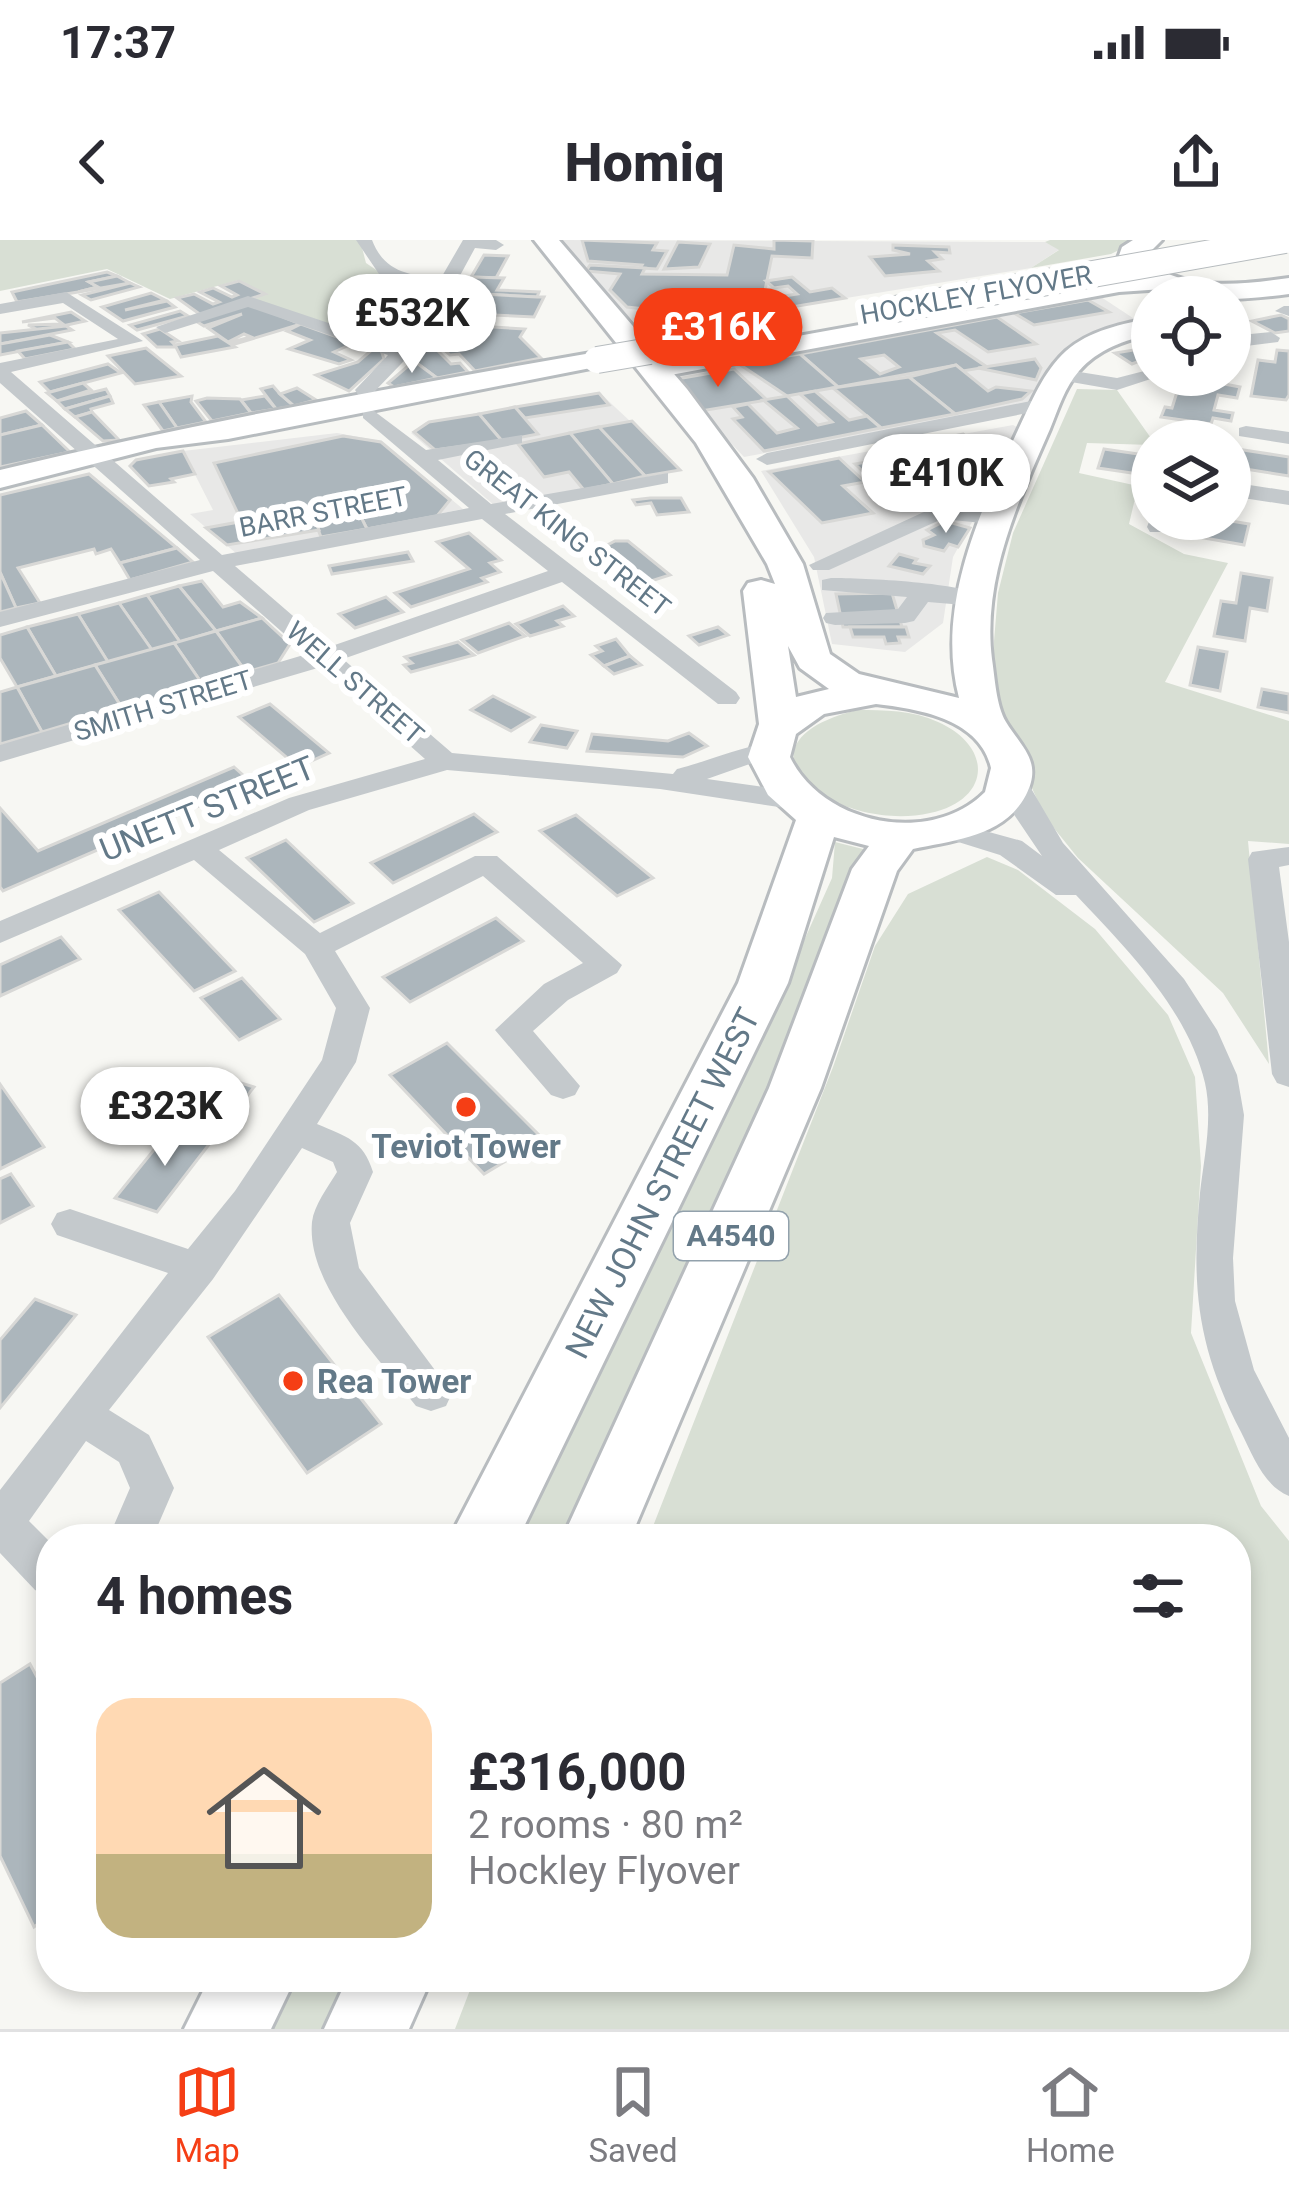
<!DOCTYPE html>
<meta charset="utf-8">
<style>
:root{--surface:#fff;--page:#f2f2f3;--text:#2b2b33;--muted:#7c7c81;--line:#e1e1e2;--accent:#f53e15}
body{margin:0;font-family:Roboto,sans-serif;background:var(--page);color:var(--text);height:100vh;display:flex;flex-direction:column;font-size:45px;white-space:nowrap}
*{box-sizing:border-box;margin:0}
p{font-size:39px;color:var(--muted)}
.icon{flex:none;width:66px;height:66px;fill:none;stroke:currentColor;stroke-width:2;stroke-linecap:round;stroke-linejoin:round}
.map{position:relative;flex:1;overflow:hidden}
.drawer{position:absolute;left:36px;top:1284px;width:1215px;height:468px;display:flex;flex-direction:column;background:var(--surface);border-radius:48px;box-shadow:0 6px 18px #0003}
.drawer>*{flex:none}
.controls{position:absolute;left:1131px;top:36px;display:grid;gap:24px}
.controls a{display:grid;place-items:center;width:120px;height:120px;border-radius:50%;background:var(--surface);box-shadow:0 6px 18px #0003;font-size:60px}
.price{position:absolute;translate:-50% -102px;padding:0 27px;border-radius:42px;background:#fff;color:#222;font-size:39px;line-height:78px;filter:drop-shadow(0 3px 6px #0008)}
.price::after{content:'';position:absolute;left:50%;top:72px;width:36px;height:27px;margin-left:-18px;background:inherit;clip-path:polygon(0 0,100% 0,50% 100%)}
.price.on{background:var(--accent);color:#fff}
ul{padding:0;list-style:none}
li{display:flex;align-items:center;gap:36px;height:300px;padding:0 60px}
li+li{border-top:3px solid var(--line)}
li span{display:grid;place-items:center;flex:none;width:336px;height:240px;border-radius:36px;color:#555}
li>.icon{margin-inline-start:auto}
span .icon{width:144px;height:144px;fill:#fffc;stroke-width:1}
li b{font-size:51px}
h2{display:flex;justify-content:space-between;align-items:center;height:144px;padding:0 60px;font-size:51px}
.status{display:flex;justify-content:space-between;align-items:center;height:84px;padding:0 60px;background:var(--surface);direction:ltr}
.status svg{height:33px;fill:currentColor}
header{display:flex;justify-content:space-between;align-items:center;height:156px;padding:0 60px;background:var(--surface);font-size:54px;font-weight:800}
.menu{display:flex;justify-content:space-around;align-items:center;height:168px;border-top:3px solid var(--line);background:var(--surface);font-size:33px;color:var(--muted)}
.menu a{display:grid;justify-items:center;gap:6px}
.menu .on{color:var(--accent)}
.map>svg:first-child{display:block}
</style>
<div class="status"><b>17:37</b><svg viewBox="0 0 49 12"><path d="M0 12V9h3v3zM5 12V6h3v6zM10 12V3h3v9zM15 12V0h3v12zM26 1h20v11H26zM47 4h2v5h-2z"/></svg></div>
<header><svg class="icon" aria-label="back" viewBox="0 0 24 24"><path d="M15 5l-7 7 7 7"/></svg>Homiq<svg class="icon" aria-label="share" viewBox="0 0 24 24"><path d="M12 15V3M7 8l5-5 5 5M5 13v7h14v-7"/></svg></header>
<div class="map">
<svg width="1289" height="1789" viewBox="0 0 1289 1789">
<rect width="100%" height="100%" fill="#f7f7f3"/>
<g fill="#e8e8e7">
<polygon points="562,0 1045,2 1060,9 1031,28 643,91 583,31"/>
<polygon points="1098,55 1139,82 1081,99 1059,120 1035,162 744,217 666,134"/>
<polygon points="599,152 682,230 495,266 411,193 426,182"/>
<polygon points="1013,185 1022,190 953,317 943,383 905,412 832,404 814,317 761,231"/>
<polygon points="337,193 381,201 463,269 237,314 190,274 213,270 183,211"/>
</g>
<g fill="#d8dfd4">
<polygon points="0,0 360,0 366,23 391,40 439,47 399,108 251,58 264,53 239,40 170,59 107,29 0,51"/>
<polygon points="1050,0 1135,0 1135,2 1111,14 1031,28 1059,10 1045,2"/>
<polygon points="1077,149 1117,150 1153,201 1152,205 1087,203 1079,233 1138,246 1129,284 1184,314 1228,323 1165,442 1289,481 1289,604 1248,601 1269,824 1223,753 1078,618 1045,577 1004,486 991,437 998,353 1013,293"/>
<path d="M 857,470 C 885,470 912,470 938,482 C 994,507 991,560 930,573 C 837,594 718,505 857,470 Z"/>
<polygon points="835,602 871,611 775,855 571,1299 517,1299 740,844 832,638"/>
<polygon points="987,617 1018,630 1095,689 1168,775 1195,837 1201,926 1191,1093 1261,1266 1289,1301 1289,1789 455,1789 475,1737 1236,1737 1236,1299 648,1299 833,827 875,706 908,654"/>
<polygon points="288,1737 360,1737 335,1789 259,1789"/>
</g>
<g fill="#acb6bc" stroke="#d8d8d6" stroke-width="3" fill-rule="evenodd">
<polygon points="582,0 657,3 653,10 667,11 657,29 640,28 642,25 588,21"/>
<polygon points="774,0 813,1 812,18 772,16 765,50 773,49 782,56 772,58 786,68 659,89 652,82 664,79 654,70 627,67 610,50 620,34 586,31 590,25 645,28 642,34 727,35 734,5 774,9"/>
<polygon points="678,2 710,4 699,27 664,29"/>
<polygon points="893,5 949,7 950,13 935,12 942,19 928,21 939,31 885,36 870,17 910,14 893,10"/>
<polygon points="484,15 508,16 496,38 471,37"/>
<polygon points="107,32 117,36 89,42 98,47 78,52 17,62 12,52"/>
<polygon points="117,36 130,43 78,52 98,47 89,42"/>
<polygon points="471,37 504,38 497,50 539,52 537,57 462,53"/>
<polygon points="792,37 810,52 832,48 845,58 786,68 772,58 797,54 788,46 774,48 766,41"/>
<polygon points="239,41 265,54 201,75 177,58 194,54 213,64 219,62 200,52 213,48 232,57 237,55 221,46"/>
<polygon points="130,43 139,47 91,60 82,55"/>
<polygon points="151,53 165,60 125,70 167,61 175,67 123,81 102,67"/>
<polygon points="462,53 537,57 544,57 534,77 450,73"/>
<polygon points="1088,60 1109,72 1034,85 1014,73"/>
<polygon points="248,63 301,84 232,105 228,103 251,97 244,94 228,102 208,88 242,74 204,86 194,80"/>
<polygon points="180,71 188,76 137,90 130,85"/>
<polygon points="71,72 85,81 40,91 28,85 63,84 55,78 22,82"/>
<polygon points="1281,75 1289,79 1289,91 1275,93 1252,81"/>
<path d="M 997,77 L 1036,104 L 988,112 L 955,90 L 937,93 L 987,127 L 963,131 L 956,125 L 838,147 L 800,114 ZM 884,115 L 899,127 L 880,134 L 861,119 Z"/>
<polygon points="301,84 354,103 334,112 351,120 339,124 289,109 310,100 287,91"/>
<polygon points="443,84 525,89 520,97 541,118 475,131 459,114 450,115 433,100"/>
<polygon points="66,86 72,90 0,104 0,93"/>
<polygon points="160,89 178,101 172,102 175,105 218,96 235,107 181,117 176,107 157,107 143,94"/>
<polygon points="50,95 68,102 0,115 0,104"/>
<polygon points="68,102 75,109 25,119 18,111"/>
<polygon points="432,105 451,124 460,123 468,132 437,138 414,121"/>
<polygon points="1152,107 1152,116 1132,124 1115,113"/>
<polygon points="146,108 181,136 135,144 108,116"/>
<polygon points="374,108 381,110 384,119 349,151 316,135 358,122"/>
<polygon points="1277,110 1289,111 1289,155 1286,160 1251,156 1258,120 1275,122"/>
<polygon points="800,114 838,147 787,156 739,124"/>
<polygon points="1035,119 1041,128 1036,140 978,128"/>
<polygon points="414,121 437,138 394,147 388,143"/>
<polygon points="108,124 121,133 50,152 40,142"/>
<polygon points="956,125 988,151 996,147 1031,151 1022,159 955,174 909,137"/>
<polygon points="734,129 767,160 701,171 671,140"/>
<polygon points="1182,136 1240,147 1237,158 1218,155 1214,170 1233,173 1231,181 1213,178 1211,184 1161,177 1165,167 1172,168"/>
<polygon points="909,137 955,174 881,188 833,148"/>
<polygon points="83,143 91,150 57,161 47,153"/>
<polygon points="273,146 280,154 294,166 276,169 261,149"/>
<polygon points="297,148 316,160 294,166 280,154"/>
<polygon points="106,149 110,156 65,169 57,161"/>
<polygon points="815,151 849,180 867,176 881,188 764,211 733,179 742,177 733,167 748,164 777,193 797,188 763,160 787,156 818,185 832,182 800,154"/>
<polygon points="599,153 609,165 525,178 515,167"/>
<polygon points="110,156 113,163 91,169 92,172 75,177 65,169"/>
<polygon points="192,156 191,162 206,182 177,188 159,162"/>
<polygon points="265,156 276,169 251,173 241,160"/>
<polygon points="207,158 240,159 251,173 212,181 196,161"/>
<polygon points="159,162 177,188 163,191 144,165"/>
<polygon points="515,167 538,194 502,201 479,174"/>
<polygon points="26,171 42,185 0,195 0,178"/>
<polygon points="92,172 119,200 103,201 75,177"/>
<polygon points="479,174 502,201 435,210 414,192 429,182"/>
<polygon points="632,181 680,230 645,236 599,187"/>
<polygon points="42,185 70,212 0,227 0,195"/>
<polygon points="599,187 645,236 613,244 570,193"/>
<polygon points="570,193 613,244 584,250 569,232 544,237 518,204"/>
<polygon points="963,194 987,213 946,221 923,202"/>
<polygon points="343,196 381,202 450,260 437,276 367,289 352,259 242,282 214,223"/>
<polygon points="1104,209 1152,216 1152,236 1098,228"/>
<polygon points="1237,209 1289,217 1289,236 1233,227"/>
<polygon points="183,211 195,234 171,239 174,242 149,246 130,226 136,220"/>
<polygon points="890,211 920,238 878,246 855,224 878,220 871,214"/>
<polygon points="839,218 865,242 843,246 873,273 822,283 769,232"/>
<polygon points="89,234 177,308 120,323 111,309 96,314 94,309 18,328 40,363 16,368 0,332 0,255"/>
<polygon points="650,258 681,258 689,272 657,275 651,263 636,265 633,260"/>
<polygon points="352,259 367,289 321,297 310,269"/>
<polygon points="310,269 319,290 227,305 206,288"/>
<polygon points="1187,279 1219,279 1249,284 1244,305 1182,294"/>
<polygon points="945,281 970,288 958,307 949,304 944,311 924,306 923,300 934,295 927,290"/>
<polygon points="469,293 501,320 490,323 500,332 482,338 487,342 411,367 395,353 469,329 437,302"/>
<polygon points="615,301 628,301 670,335 629,348 609,332 619,329 596,311"/>
<polygon points="177,308 193,322 130,340 120,323"/>
<polygon points="408,312 413,321 332,334 329,326"/>
<polygon points="899,314 917,319 914,323 930,326 923,334 889,326"/>
<polygon points="0,332 16,368 0,372"/>
<polygon points="1241,333 1272,338 1267,371 1250,368 1245,401 1214,396 1221,361 1236,363"/>
<polygon points="202,341 223,367 240,362 262,378 216,391 179,346"/>
<polygon points="179,346 216,391 180,402 147,355"/>
<polygon points="892,353 902,387 843,387 836,354"/>
<polygon points="147,355 180,402 152,410 119,363"/>
<polygon points="386,357 403,372 355,388 339,374"/>
<polygon points="119,363 152,410 108,422 78,374"/>
<polygon points="563,366 574,376 557,381 563,386 530,396 516,384"/>
<polygon points="78,374 108,422 56,436 27,387"/>
<polygon points="262,378 290,404 278,423 246,432 216,391"/>
<polygon points="509,383 525,396 478,413 462,400"/>
<polygon points="27,387 56,436 17,447 0,418 0,395"/>
<polygon points="718,387 728,395 699,405 689,396"/>
<polygon points="850,387 906,387 909,397 898,397 900,403 886,404 884,397 853,397"/>
<polygon points="216,391 246,432 203,445 174,403"/>
<polygon points="616,399 630,416 604,426 591,415 602,411 596,406"/>
<polygon points="458,402 474,415 411,432 404,425 412,423 405,417"/>
<polygon points="174,403 203,445 122,468 95,425"/>
<polygon points="1198,407 1227,412 1220,451 1190,445"/>
<polygon points="630,416 641,425 614,434 604,426"/>
<polygon points="95,425 122,468 42,492 17,447"/>
<polygon points="17,447 42,492 0,504 0,452"/>
<polygon points="1262,449 1289,454 1289,473 1258,467"/>
<polygon points="493,456 534,477 511,491 471,470"/>
<polygon points="270,464 329,513 298,527 239,477"/>
<polygon points="541,485 577,491 567,508 530,502"/>
<polygon points="689,493 707,506 683,517 587,511 592,494 668,501"/>
<polygon points="234,527 252,543 3,651 0,647 0,568 38,611"/>
<polygon points="474,574 497,592 393,643 371,623"/>
<polygon points="576,575 653,638 617,656 540,591"/>
<polygon points="286,600 353,663 314,682 247,618"/>
<polygon points="159,652 235,731 194,751 119,670"/>
<polygon points="496,678 523,701 410,762 383,737"/>
<polygon points="61,697 80,719 0,756 0,725"/>
<polygon points="242,738 280,779 239,800 201,758"/>
<polygon points="447,803 543,899 484,934 390,835"/>
<polygon points="215,835 254,847 224,886 184,874"/>
<polygon points="0,844 44,907 0,929"/>
<polygon points="174,885 214,898 157,972 115,958"/>
<polygon points="11,934 33,966 0,983 0,939"/>
<polygon points="279,1055 381,1184 307,1233 208,1097"/>
<polygon points="35,1059 76,1075 0,1168 0,1100"/>
<polygon points="30,1424 51,1463 51,1674 34,1687 0,1616 0,1443"/>
</g>
<g fill="none" stroke-linecap="round" stroke-linejoin="round">
<g stroke="#b7bcbf" stroke-width="6">
<g id="major">
<polygon points="1170,36 1182,43 1178,48 1119,52 665,136 652,128 665,120 1119,38"/>
<path d="M 597,112 L 610,120 L 606,125 L 228,199 L 156,208 L 0,248 L 0,230 C 197,182 397,147 597,112 Z"/>
</g>
</g>
<g stroke="#b8bcbf" stroke-width="6">
<g id="highway">
<path d="M 534,0 L 559,0 L 687,149 L 753,238 L 803,324 L 830,414 L 859,434 L 959,458 C 935,366 980,272 1018,190 C 1031,163 1043,132 1066,111 C 1090,90 1122,84 1152,78 L 1152,94 C 1125,100 1098,109 1079,131 C 1065,147 1058,169 1050,189 C 1019,260 982,338 992,419 C 995,438 996,465 1006,482 C 1022,508 1043,522 1026,555 C 1004,597 954,600 913,609 L 897,631 L 821,848 L 630,1299 L 562,1299 L 769,848 L 852,629 L 869,606 L 834,597 L 788,743 L 518,1299 L 449,1299 L 738,743 L 796,580 L 768,555 L 748,517 L 759,484 L 743,351 L 748,343 L 761,340 L 775,344 L 767,324 L 696,203 ZM 788,406 L 800,428 L 829,449 L 796,457 ZM 876,464 C 919,469 980,479 991,528 L 985,552 C 930,607 822,584 790,517 L 796,494 L 824,474 Z"/>
<path d="M 1133,0 L 1162,0 L 1143,19 C 1184,52 1240,45 1289,38 L 1289,54 C 1235,61 1157,69 1117,21 L 1122,7 Z"/>
<polygon points="210,1737 296,1737 271,1789 184,1789"/>
<polygon points="348,1737 432,1737 409,1789 324,1789"/>
</g>
</g>
<g fill="#c4c9cc" fill-rule="evenodd">
<path d="M 356,0 L 372,0 C 384,32 410,36 441,38 L 463,0 L 496,0 L 504,5 L 496,10 L 475,8 L 426,98 L 375,151 L 381,160 L 378,164 L 364,164 L 355,150 L 388,115 L 248,67 L 165,93 L 156,87 L 248,56 L 397,106 L 411,91 L 436,48 L 379,34 Z"/>
<path d="M 66,52 L 143,101 L 11,132 L 222,315 L 469,268 L 363,178 L 363,170 L 370,168 L 426,210 L 522,195 L 522,203 L 438,220 L 491,264 L 668,233 L 668,243 L 505,274 L 736,452 L 740,458 L 736,464 L 718,464 L 562,342 L 343,419 L 452,513 L 673,534 L 677,529 C 699,524 763,499 778,502 L 782,508 L 778,514 L 707,539 L 792,551 L 806,560 L 792,569 L 660,549 L 447,530 L 309,570 L 219,610 L 320,693 L 475,616 L 497,616 L 622,725 L 617,733 L 568,760 L 533,791 L 580,846 L 575,855 L 563,859 L 551,855 L 495,790 L 544,744 L 583,723 L 483,636 L 335,711 L 370,768 L 356,822 L 317,884 C 347,897 363,900 373,932 L 350,983 L 359,1028 L 452,1153 L 446,1166 L 431,1171 L 416,1166 C 380,1119 306,1046 312,982 C 314,965 328,947 337,932 L 333,922 L 302,908 L 213,1039 L 109,1170 L 149,1195 L 174,1248 L 152,1299 L 108,1299 L 130,1248 L 119,1222 L 86,1201 L 29,1281 L 51,1303 L 51,1357 L 35,1350 L 0,1313 L 0,1250 L 168,1033 L 57,995 L 51,984 L 57,973 L 70,969 L 188,1009 L 235,951 L 322,820 L 336,768 L 305,714 L 194,620 L 0,703 L 0,681 L 289,558 L 425,519 L 321,427 L 0,522 L 0,505 L 307,414 L 213,331 L 0,387 L 0,372 L 200,320 L 0,143 L 0,123 L 118,99 L 63,63 L 0,74 L 0,64 ZM 482,279 L 548,331 L 329,407 L 235,326 Z"/>
<polygon points="1284,66 1289,66 1289,76 1275,71"/>
<polygon points="1271,92 1280,98 1278,102 1230,108 1230,96"/>
<polygon points="1061,129 1117,138 1152,129 1152,135 1163,135 1117,150 1054,139 1051,135"/>
<polygon points="1046,158 1056,164 1053,168 767,225 756,219 767,213"/>
<polygon points="1246,186 1289,192 1289,204 1239,196 1239,188"/>
<polygon points="995,209 1027,216 1030,221 1019,227 987,220 984,215"/>
<polygon points="1230,242 1289,251 1289,265 1230,256"/>
<polygon points="939,265 993,270 1004,277 993,284 942,279 829,330 813,330 809,325"/>
<polygon points="1152,274 1152,279 1171,279 1166,292 1150,292 1147,287"/>
<path d="M 831,338 C 862,338 968,342 988,359 L 976,366 L 928,362 L 914,381 L 905,383 L 835,385 L 826,383 L 823,378 L 826,373 L 898,369 L 907,357 L 822,350 L 822,340 Z"/>
<path d="M 1012,531 L 1022,533 L 1063,603 L 1184,739 L 1217,790 L 1237,835 L 1244,875 L 1233,1018 L 1235,1061 L 1254,1130 L 1289,1198 L 1289,1256 C 1264,1246 1253,1216 1241,1192 C 1197,1107 1191,1047 1200,953 C 1204,917 1213,879 1205,843 C 1188,770 1126,708 1076,655 L 1056,655 L 1000,615 L 939,596 L 934,590 L 949,581 L 1022,601 L 1042,616 L 1015,576 L 998,539 Z"/>
<polygon points="1289,607 1289,625 1279,627 1289,702 1289,847 1277,843 1272,834 1248,619 1252,612"/>
</g>
<use href="#major" fill="#fff" fill-rule="evenodd"/>
<use href="#highway" fill="#fff" fill-rule="evenodd"/>
<g stroke="#b7bcbf" stroke-width="28" stroke-linecap="butt">
<g id="major-bridge">
<polyline points="884,71 1285,0"/>
<polyline points="597,120 650,111"/>
</g>
</g>
<use href="#major-bridge" stroke="#fff" stroke-width="26"/>
</g>
<g fill="#f53e15" stroke="#fff" stroke-width="4.5">
<circle cx="466" cy="867" r="12"/>
<circle cx="293" cy="1141" r="12"/>
</g>
<g text-anchor="middle" stroke-width="12" stroke-linejoin="round" paint-order="stroke">
<g font-size="27" fill="#637988" stroke="#fff">
<text transform="translate(976 55) rotate(-10)" y="9">HOCKLEY FLYOVER</text>
<text transform="translate(323 272) rotate(-11)" y="9">BARR STREET</text>
<text transform="translate(567 293) rotate(38)" y="9">GREAT KING STREET</text>
<text transform="translate(355 443) rotate(41)" y="9">WELL STREET</text>
<text transform="translate(163 466) rotate(-17)" y="9">SMITH STREET</text>
</g>
<rect fill="#fff" stroke="#92a1ac" stroke-width="3" x="674" y="972" width="114" height="48" rx="9"/>
<g font-size="30" font-weight="bold" fill="#637988">
<text x="731" y="1006">A4540</text>
</g>
<g font-size="33" fill="#637988" stroke="#fff">
<text transform="translate(207 568) rotate(-22)" y="12">UNETT STREET</text>
<text transform="translate(662 943) rotate(-63)" y="12">NEW JOHN STREET WEST</text>
</g>
<g font-size="33" font-weight="bold" fill="#637988" stroke="#fff">
<text x="466" y="918">Teviot Tower</text>
<text x="317" y="1153" text-anchor="start">Rea Tower</text>
</g>
</g>
</svg>
<div class="controls">
<a><svg class="icon" aria-label="locate" viewBox="0 0 24 24"><circle cx="12" cy="12" r="6"/><path d="M12 2v4M12 18v4M2 12h4M18 12h4"/></svg></a>
<a><svg class="icon" aria-label="layers" viewBox="0 0 24 24"><path d="M12 4l9 5-9 5-9-5zM3 14l9 5 9-5"/></svg></a>
</div>
<b class="price" style="left:412px;top:136px">£532K</b>
<b class="price on" style="left:718px;top:150px">£316K</b>
<b class="price" style="left:946px;top:296px">£410K</b>
<b class="price" style="left:165px;top:929px">£323K</b>
<section class="drawer">
<h2>4 homes<svg class="icon" aria-label="filters" viewBox="0 0 24 24"><path d="M4 7h16M4 17h16"/><circle cx="9" cy="7" r="2"/><circle cx="15" cy="17" r="2"/></svg></h2>
<ul>
<li><span style="background:linear-gradient(#ffd9b3 65%,#c2b280 0)"><svg class="icon" aria-label="home" viewBox="0 0 24 24"><path d="M3 11l9-7 9 7M6 9v11h12V9"/></svg></span><div><b>£316,000</b><p>2 rooms · 80 m²</p><p>Hockley Flyover</p></div></li>
</ul>
</section>
</div>
<nav class="menu">
<a class="on"><svg class="icon" aria-label="map" viewBox="0 0 24 24"><path d="M3 6l6-2 6 2 6-2v14l-6 2-6-2-6 2zM9 4v14M15 6v14"/></svg>Map</a>
<a><svg class="icon" aria-label="saved" viewBox="0 0 24 24"><path d="M7 4h10v16l-5-4-5 4z"/></svg>Saved</a>
<a><svg class="icon" aria-label="home" viewBox="0 0 24 24"><path d="M3 11l9-7 9 7M6 9v11h12V9"/></svg>Home</a>
</nav>
